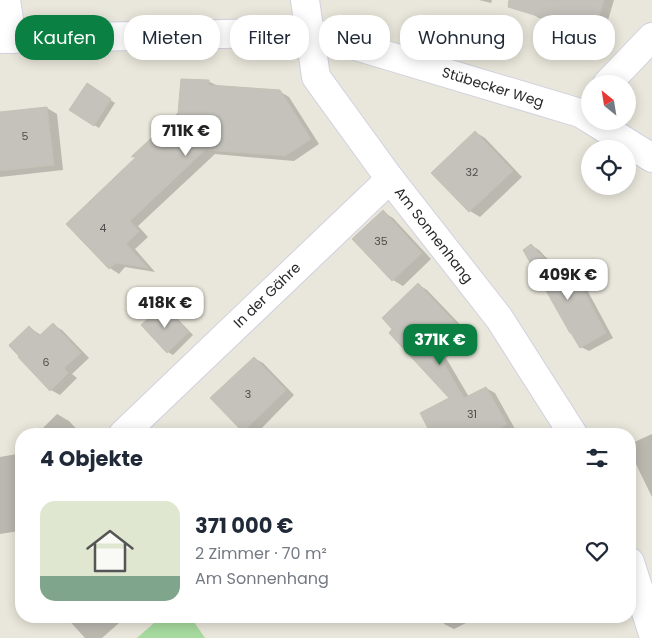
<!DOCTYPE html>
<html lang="de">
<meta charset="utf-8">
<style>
:root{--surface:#fff;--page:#f2f2f3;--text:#1f2937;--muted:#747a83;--line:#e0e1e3;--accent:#0b8043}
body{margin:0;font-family:Poppins,sans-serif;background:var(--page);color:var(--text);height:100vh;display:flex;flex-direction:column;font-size:19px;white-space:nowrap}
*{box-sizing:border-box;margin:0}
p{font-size:16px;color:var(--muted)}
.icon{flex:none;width:28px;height:28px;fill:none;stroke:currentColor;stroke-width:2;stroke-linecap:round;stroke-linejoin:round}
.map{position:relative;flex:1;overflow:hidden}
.panel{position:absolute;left:15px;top:428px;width:621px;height:195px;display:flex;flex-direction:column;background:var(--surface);border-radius:20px;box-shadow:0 2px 12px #0003}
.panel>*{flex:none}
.banner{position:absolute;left:15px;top:15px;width:622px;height:45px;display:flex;gap:10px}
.needle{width:32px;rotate:330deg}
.tools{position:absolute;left:581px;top:75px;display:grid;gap:10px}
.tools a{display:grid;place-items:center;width:55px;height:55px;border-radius:50%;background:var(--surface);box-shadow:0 2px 12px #0003;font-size:25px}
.price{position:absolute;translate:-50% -42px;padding:0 11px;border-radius:10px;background:#fff;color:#222;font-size:16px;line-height:32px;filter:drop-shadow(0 1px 2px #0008)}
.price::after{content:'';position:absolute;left:50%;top:30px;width:15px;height:11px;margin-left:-8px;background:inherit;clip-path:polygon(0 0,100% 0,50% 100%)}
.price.current{background:var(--accent);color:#fff}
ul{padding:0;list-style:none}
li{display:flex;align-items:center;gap:15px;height:125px;padding:0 25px}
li+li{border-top:1px solid var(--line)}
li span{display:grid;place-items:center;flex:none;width:140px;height:100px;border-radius:15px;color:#555}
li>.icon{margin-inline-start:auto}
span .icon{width:60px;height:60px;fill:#fffc;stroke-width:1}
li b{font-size:21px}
h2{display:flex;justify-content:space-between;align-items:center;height:60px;padding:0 25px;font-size:21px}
.chip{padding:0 18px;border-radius:20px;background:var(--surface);box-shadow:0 2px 12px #0003;font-size:18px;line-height:45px}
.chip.current{background:var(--accent);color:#fff}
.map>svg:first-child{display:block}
</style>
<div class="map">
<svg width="652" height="638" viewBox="0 0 652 638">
<rect width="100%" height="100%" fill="#e9e6db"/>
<polygon fill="#a6da9e" points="162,616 190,616 205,638 137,638"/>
<g fill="#0003">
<polygon points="479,0 492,0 491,3"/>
<polygon points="534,0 614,0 603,37 539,18 531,13"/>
<polygon points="208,81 218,86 279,91 289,97 319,144 294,161 215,154 138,226 148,237 135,249 155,272 125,267 119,274 110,268 136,158 133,157 180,114"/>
<polygon points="92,88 115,103 99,128 71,110"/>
<polygon points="47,108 57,114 63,170 0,177 0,113"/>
<polygon points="475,132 485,138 522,177 480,217 470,211 433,173"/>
<polygon points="383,212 393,218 431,259 403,286 393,280 354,239"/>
<polygon points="531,245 539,250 572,285 578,281 585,286 613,338 589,351 581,347"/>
<polygon points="419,285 427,290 471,336 446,358 469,397 486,388 495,393 515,429 507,434 432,434 451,398"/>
<polygon points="163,306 168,309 193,335 173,355 168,352"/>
<polygon points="53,325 62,330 89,358 72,374 77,378 60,395 51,390 9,346 29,327 42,336"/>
<polygon points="254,358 263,363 294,395 256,434 248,434 212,398"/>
<polygon points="57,414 69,421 81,434 37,434"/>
<polygon points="652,434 652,497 630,452 630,444"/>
<polygon points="21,449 21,529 19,531 0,534 0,457 17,454"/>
<polygon points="65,616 127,616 102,638 85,638"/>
<polygon points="366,616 382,616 372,622"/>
<polygon points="440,616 480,616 454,629 444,624"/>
</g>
<g fill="#c4c2bb" stroke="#c4c1b5">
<polygon points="509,0 604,0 594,33 508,7"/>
<polygon points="181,79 209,80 209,85 280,90 311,139 285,156 205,150 130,221 139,231 126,244 148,268 116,263 109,269 66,224 137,156 131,157 178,113"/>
<polygon points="87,83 111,99 94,126 69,110"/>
<polygon points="47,107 54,165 0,171 0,112"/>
<polygon points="475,131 513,171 469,212 431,173"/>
<polygon points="383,210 422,253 392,281 352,239"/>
<polygon points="531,244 569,285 578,280 606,333 580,348 571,333 570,333 523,250"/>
<polygon points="418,283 463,331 438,353 464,398 486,387 507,424 490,434 431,434 420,413 449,398 389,333 392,329 382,318"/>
<polygon points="163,305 189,332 167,353 141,325"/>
<polygon points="53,323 81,353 64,368 68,373 50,391 18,357 19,356 9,345 29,326 39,336"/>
<polygon points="254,357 286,390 243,432 210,398"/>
</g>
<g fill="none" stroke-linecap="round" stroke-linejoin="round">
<g stroke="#d1d1df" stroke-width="30">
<g id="minor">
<polyline points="6,0 12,39"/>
<polyline points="305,0 316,77 390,179 499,318 573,434"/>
<polyline points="0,39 309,32 580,113 590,119"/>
<polyline points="607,84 652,37"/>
<polyline points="593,121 652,158"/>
<polyline points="123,434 390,179"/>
<polyline points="630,562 652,631"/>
</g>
</g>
<use href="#minor" stroke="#fff" stroke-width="28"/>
</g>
<g text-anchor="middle" stroke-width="4" stroke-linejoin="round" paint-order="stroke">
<g font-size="11" fill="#4f4e4d">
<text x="25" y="140">5</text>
<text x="472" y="176">32</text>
<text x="103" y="232">4</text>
<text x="381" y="245">35</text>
<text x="46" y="366">6</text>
<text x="248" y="398">3</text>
<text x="472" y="418">31</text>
</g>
<g font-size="14" fill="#282828" stroke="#fff">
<text transform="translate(493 87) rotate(17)" y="5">Stübecker Weg</text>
<text transform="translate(434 235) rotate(52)" y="5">Am Sonnenhang</text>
<text transform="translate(267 295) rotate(-44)" y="5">In der Gähre</text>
</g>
</g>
</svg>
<div class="tools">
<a><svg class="needle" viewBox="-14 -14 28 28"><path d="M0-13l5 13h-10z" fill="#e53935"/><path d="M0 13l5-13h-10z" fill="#747a83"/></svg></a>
<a><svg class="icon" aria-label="locate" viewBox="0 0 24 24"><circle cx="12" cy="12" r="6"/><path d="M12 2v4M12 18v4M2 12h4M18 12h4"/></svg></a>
</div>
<b class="price" style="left:186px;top:157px">711K €</b>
<b class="price" style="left:568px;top:301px">409K €</b>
<b class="price" style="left:165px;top:329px">418K €</b>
<b class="price current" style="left:440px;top:366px">371K €</b>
<div class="banner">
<a class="chip current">Kaufen</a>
<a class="chip">Mieten</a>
<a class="chip">Filter</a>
<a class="chip">Neu</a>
<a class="chip">Wohnung</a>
<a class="chip">Haus</a>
</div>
<section class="panel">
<h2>4 Objekte<svg class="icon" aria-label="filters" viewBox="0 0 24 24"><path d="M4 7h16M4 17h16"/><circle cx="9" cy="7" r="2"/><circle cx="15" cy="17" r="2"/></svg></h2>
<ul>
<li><span style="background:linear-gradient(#dfe7d0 75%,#7fa58c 0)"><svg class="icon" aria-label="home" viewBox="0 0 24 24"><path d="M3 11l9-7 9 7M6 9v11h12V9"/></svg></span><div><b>371 000 €</b><p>2 Zimmer · 70 m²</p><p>Am Sonnenhang</p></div><svg class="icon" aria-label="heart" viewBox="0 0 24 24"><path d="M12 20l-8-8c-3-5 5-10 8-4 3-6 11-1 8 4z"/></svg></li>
</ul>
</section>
</div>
